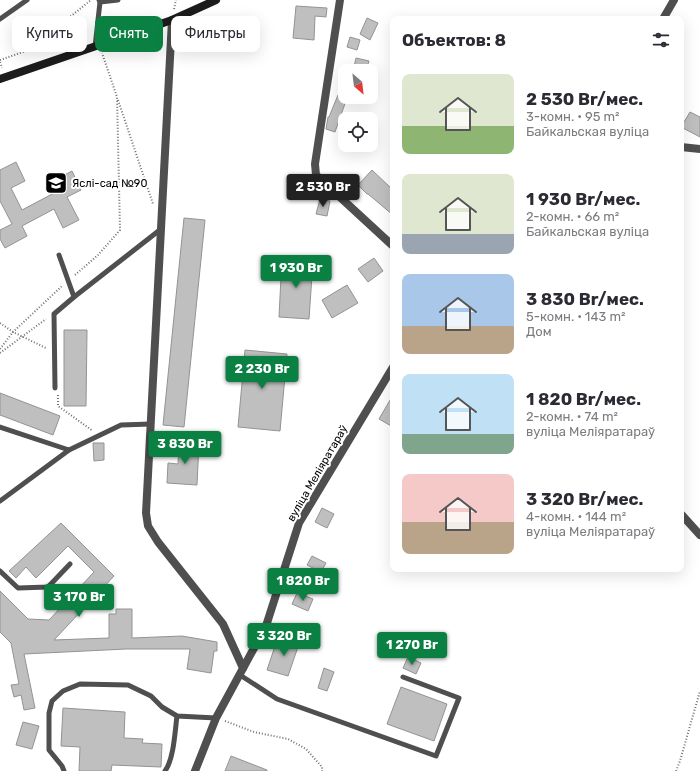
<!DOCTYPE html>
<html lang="ru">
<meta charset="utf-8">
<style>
:root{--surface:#fff;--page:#f7f7f7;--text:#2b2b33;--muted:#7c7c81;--accent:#0b8043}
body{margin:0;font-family:Rubik,sans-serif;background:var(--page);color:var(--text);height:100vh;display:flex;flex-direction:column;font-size:15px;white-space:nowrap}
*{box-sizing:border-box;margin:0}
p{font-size:13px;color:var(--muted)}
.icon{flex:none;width:22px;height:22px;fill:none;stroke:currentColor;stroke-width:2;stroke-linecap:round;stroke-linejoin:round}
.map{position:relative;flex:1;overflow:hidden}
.side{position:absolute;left:390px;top:16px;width:294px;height:556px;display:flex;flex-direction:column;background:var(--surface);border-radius:8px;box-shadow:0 4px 16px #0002}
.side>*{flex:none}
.banner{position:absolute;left:12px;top:16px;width:318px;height:36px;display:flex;gap:8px}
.needle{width:26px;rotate:152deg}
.fabs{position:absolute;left:338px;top:64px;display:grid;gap:8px}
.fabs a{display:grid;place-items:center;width:40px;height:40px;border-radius:8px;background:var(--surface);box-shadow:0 4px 16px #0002;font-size:20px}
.price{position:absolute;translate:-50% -34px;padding:0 9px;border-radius:4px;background:var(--accent);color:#fff;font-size:13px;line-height:26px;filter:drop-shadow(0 1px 2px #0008)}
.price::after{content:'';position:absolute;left:50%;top:24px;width:12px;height:9px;margin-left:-6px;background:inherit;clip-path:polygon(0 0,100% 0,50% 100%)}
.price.selected{background:#222;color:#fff}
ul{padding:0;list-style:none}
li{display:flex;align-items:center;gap:12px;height:100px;padding:0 12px}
li span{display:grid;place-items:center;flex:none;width:112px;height:80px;border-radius:8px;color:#555}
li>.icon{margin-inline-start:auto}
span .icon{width:48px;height:48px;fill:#fffc;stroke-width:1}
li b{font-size:17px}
h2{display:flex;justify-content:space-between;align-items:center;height:48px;padding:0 12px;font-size:17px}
.pill{padding:0 14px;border-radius:8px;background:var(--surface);box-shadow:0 4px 16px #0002;font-size:14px;line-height:36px}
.pill.selected{background:var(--accent);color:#fff}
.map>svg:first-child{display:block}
</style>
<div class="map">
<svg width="700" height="771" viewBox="0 0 700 771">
<rect width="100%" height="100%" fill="#fff"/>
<g fill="#bfbfbf" stroke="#939393">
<polygon points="296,6 327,8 326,17 315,16 314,40 293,38"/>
<polygon points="367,18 378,23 370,40 360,34"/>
<polygon points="229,22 257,23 256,34 228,32"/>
<polygon points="350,37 360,40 357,50 347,47"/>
<polygon points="356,58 369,61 366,71 353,71"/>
<polygon points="338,95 347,98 335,132 326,129 328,117 329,117"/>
<polygon points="690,112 700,117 700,137 681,127"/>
<polygon points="16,162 25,181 11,188 22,210 56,192 51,182 72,171 81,190 67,197 79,220 63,228 54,209 22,226 27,236 5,248 0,239 0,230 12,224 0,201 0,170"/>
<polygon points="372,170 393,190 393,215 368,194 367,194 358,185"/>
<polygon points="320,199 330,201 327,216 316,214"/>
<polygon points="184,218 205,220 184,427 163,425"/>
<polygon points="282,258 313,261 309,319 279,317"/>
<polygon points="374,258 383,271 368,282 358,269"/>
<polygon points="347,285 358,303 332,318 322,300"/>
<polygon points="64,330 87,330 86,406 64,406"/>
<polygon points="245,350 287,354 280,431 238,427"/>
<polygon points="0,393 60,416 53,435 0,415"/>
<polygon points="393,395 393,427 379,419"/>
<polygon points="179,441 199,443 197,485 167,483 168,463 178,464"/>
<polygon points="93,443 104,443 104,460 94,461"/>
<polygon points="322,508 334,514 327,528 315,522"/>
<polygon points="61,523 114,576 54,640 109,638 109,614 116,614 116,609 132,609 132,638 182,636 217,642 217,651 214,651 211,673 187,669 190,649 126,649 24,654 35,708 24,710 21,695 14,697 11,685 19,684 11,643 0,632 0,591 28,619 49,620 94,572 68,546 36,578 26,567 16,578 9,571"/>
<polygon points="312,556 326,563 321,572 307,565"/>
<polygon points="297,593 313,599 308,611 292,604"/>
<polygon points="289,637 300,641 288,676 267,670 277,640 287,643"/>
<polygon points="408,657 421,663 416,674 403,668"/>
<polygon points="324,668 334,672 327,691 318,688"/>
<polygon points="401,687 447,704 434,741 387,724"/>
<polygon points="63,708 125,712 124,738 143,739 142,743 162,744 161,767 112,765 111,771 79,771 80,747 61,746"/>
<polygon points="23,722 39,726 32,749 16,745"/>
<polygon points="231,756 267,770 267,771 225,771"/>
</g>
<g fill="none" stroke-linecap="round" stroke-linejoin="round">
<g stroke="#717171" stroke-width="2" stroke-dasharray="1 2" stroke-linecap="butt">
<polyline points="174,9 176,0"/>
<polyline points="0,60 29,50 91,0"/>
<polyline points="0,62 2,68"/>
<polyline points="118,100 153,204"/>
<polyline points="75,275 98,255 120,230 117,97 102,53"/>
<polyline points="0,323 13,332 46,348"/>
<polyline points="0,349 13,332 62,286"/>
<polyline points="0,353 46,319"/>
<polyline points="58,395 58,406 93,431"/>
<polyline points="225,721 254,732 288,739 306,749 322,767 322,771"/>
<polyline points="676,771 680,761 700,691"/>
</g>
<g stroke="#4f4f4f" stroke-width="5">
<polyline points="100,2 118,0"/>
<polyline points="0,19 27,0"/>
<polyline points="95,47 100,2 99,0"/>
<polyline points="59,255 74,297"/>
<polyline points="55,388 54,314 74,297 161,229"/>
<polyline points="0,427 69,450"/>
<polyline points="0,501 69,450 121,425 151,424"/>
<polyline points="0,571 18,588 48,587 70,564"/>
<polyline points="240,675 277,699 436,756 459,698 403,677"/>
<polyline points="64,771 62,766 49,750 49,713 52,701 63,691 80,684 128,685 151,696 162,707 177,716 216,718"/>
<path d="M 165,771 C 174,759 175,730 177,716"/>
</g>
<g stroke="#4f4f4f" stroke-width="8">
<polyline points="340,0 315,164 316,175 393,246"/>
<polyline points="663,19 674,0"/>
<polyline points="172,20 146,513 148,526 158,542 223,624 243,668"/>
<polyline points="681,147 700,149"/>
<polyline points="681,514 700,535"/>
<polyline points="195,771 216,718 266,626 299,523 393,367"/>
</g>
<polyline stroke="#1c1c1c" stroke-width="8" points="0,79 172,20 216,0"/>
</g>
<defs>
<g id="school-square" transform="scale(1.15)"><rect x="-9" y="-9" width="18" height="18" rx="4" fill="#000" stroke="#fff"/><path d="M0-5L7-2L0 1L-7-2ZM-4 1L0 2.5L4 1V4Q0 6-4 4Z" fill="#fff"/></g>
</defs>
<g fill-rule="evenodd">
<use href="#school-square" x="56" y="183"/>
</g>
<g text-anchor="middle" stroke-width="4" stroke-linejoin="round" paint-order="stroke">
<g font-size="11" fill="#000" stroke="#fff" text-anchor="start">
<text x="72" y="187">Яслі-сад №90</text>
</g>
<g font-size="11" fill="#000" stroke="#fff">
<text transform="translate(317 473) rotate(-60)" y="4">вуліца Меліяратараў</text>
</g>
</g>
</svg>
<div class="fabs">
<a><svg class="needle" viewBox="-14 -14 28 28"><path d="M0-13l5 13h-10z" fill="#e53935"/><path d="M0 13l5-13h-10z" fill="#7c7c81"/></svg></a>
<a><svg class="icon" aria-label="locate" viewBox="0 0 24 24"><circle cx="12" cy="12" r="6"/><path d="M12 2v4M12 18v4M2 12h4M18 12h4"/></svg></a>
</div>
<b class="price selected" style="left:323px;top:208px">2 530 Br</b>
<b class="price" style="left:296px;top:289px">1 930 Br</b>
<b class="price" style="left:262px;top:390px">2 230 Br</b>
<b class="price" style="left:185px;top:465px">3 830 Br</b>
<b class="price" style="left:303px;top:602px">1 820 Br</b>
<b class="price" style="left:79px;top:618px">3 170 Br</b>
<b class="price" style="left:284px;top:657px">3 320 Br</b>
<b class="price" style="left:412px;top:666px">1 270 Br</b>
<div class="banner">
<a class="pill">Купить</a>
<a class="pill selected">Снять</a>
<a class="pill">Фильтры</a>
</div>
<section class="side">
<h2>Объектов: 8<svg class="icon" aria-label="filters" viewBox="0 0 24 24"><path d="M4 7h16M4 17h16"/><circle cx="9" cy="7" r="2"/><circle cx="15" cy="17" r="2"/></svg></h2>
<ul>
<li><span style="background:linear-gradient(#dfe7d0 65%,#8fb573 0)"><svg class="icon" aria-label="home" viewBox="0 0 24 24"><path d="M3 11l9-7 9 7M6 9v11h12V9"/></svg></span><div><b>2 530 Br/мес.</b><p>3-комн. · 95 m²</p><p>Байкальская вуліца</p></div></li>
<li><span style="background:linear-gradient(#dfe7d0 75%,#9aa5b1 0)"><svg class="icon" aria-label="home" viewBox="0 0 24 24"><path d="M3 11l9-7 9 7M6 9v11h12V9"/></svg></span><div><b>1 930 Br/мес.</b><p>2-комн. · 66 m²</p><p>Байкальская вуліца</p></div></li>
<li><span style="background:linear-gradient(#a9c7e8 65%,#b9a48a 0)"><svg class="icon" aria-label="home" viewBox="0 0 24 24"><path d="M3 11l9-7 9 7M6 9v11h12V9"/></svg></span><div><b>3 830 Br/мес.</b><p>5-комн. · 143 m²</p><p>Дом</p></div></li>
<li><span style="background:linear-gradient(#bfe0f5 75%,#7fa58c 0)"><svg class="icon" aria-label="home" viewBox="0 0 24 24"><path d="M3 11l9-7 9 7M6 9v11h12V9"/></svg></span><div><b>1 820 Br/мес.</b><p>2-комн. · 74 m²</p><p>вуліца Меліяратараў</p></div></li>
<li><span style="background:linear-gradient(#f6c9c9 60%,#b9a48a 0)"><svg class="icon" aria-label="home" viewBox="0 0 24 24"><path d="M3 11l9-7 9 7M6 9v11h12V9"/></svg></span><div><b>3 320 Br/мес.</b><p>4-комн. · 144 m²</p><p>вуліца Меліяратараў</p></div></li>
</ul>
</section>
</div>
